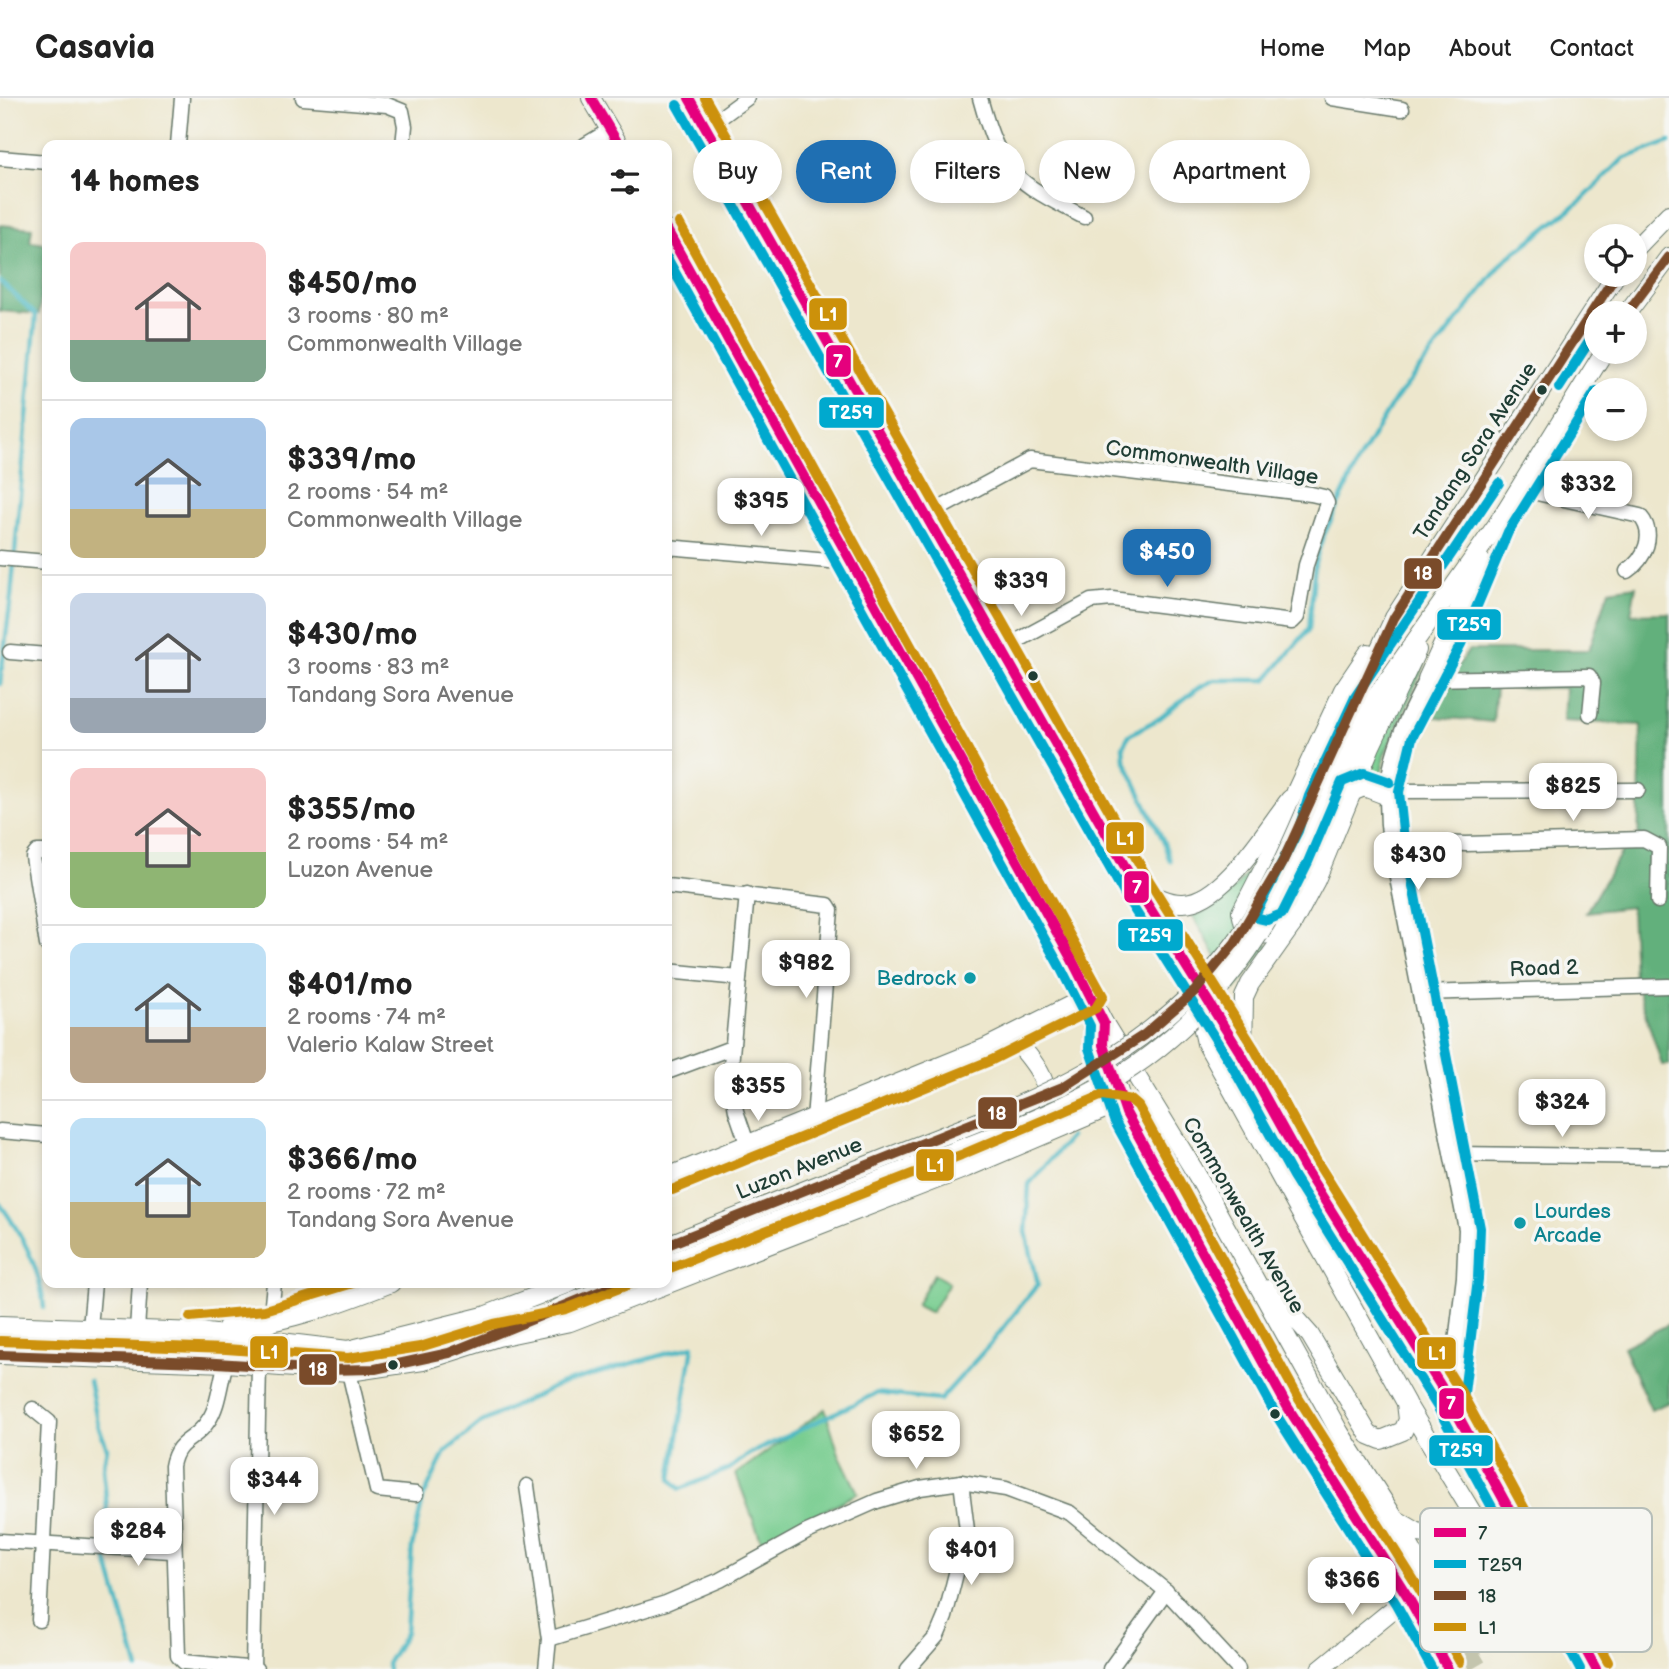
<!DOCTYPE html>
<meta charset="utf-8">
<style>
:root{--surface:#fff;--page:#f6f6f6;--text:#222;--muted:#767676;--line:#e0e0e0;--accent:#1f6fb2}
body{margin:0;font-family:"Balsamiq Sans",sans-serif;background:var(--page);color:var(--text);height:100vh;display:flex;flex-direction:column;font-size:26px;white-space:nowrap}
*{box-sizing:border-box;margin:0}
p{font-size:23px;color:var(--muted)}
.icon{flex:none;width:38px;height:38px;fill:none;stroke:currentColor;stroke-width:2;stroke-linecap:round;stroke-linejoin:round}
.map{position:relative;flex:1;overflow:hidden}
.details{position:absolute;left:42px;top:42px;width:630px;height:1148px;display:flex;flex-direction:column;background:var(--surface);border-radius:14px;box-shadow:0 4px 10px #0003}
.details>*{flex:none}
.hud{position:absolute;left:693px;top:42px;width:665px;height:63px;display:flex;gap:14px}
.tools{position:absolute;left:1584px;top:126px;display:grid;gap:14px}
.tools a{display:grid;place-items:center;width:63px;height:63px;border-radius:50%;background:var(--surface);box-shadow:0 4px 10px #0003;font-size:35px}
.price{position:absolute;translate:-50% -60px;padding:0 16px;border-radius:14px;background:#fff;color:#222;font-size:23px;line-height:46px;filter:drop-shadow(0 2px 4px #0008)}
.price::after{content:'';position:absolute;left:50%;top:42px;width:21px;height:16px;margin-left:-10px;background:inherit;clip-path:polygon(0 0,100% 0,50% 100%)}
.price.active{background:var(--accent);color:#fff}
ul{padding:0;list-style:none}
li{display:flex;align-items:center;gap:21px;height:175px;padding:0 28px}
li+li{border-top:2px solid var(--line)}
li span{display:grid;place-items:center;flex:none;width:196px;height:140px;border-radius:14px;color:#555}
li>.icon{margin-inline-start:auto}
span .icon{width:84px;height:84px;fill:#fffc;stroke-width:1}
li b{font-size:30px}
h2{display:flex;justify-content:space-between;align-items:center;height:84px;padding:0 28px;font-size:30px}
.pill{padding:0 24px;border-radius:32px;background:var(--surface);box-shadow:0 4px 10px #0003;font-size:24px;line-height:63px}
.pill.active{background:var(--accent);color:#fff}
header{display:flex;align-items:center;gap:42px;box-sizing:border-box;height:98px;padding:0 35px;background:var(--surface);border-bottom:2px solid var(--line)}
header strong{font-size:33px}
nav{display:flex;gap:38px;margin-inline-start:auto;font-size:24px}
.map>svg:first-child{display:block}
</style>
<header>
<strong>Casavia</strong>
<nav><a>Home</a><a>Map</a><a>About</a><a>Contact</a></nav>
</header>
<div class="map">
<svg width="1669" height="1571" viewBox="0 0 1669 1571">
<rect width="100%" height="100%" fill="#f6f6f2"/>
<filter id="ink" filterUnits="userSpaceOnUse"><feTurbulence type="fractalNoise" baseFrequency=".0143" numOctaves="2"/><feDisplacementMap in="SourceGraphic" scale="14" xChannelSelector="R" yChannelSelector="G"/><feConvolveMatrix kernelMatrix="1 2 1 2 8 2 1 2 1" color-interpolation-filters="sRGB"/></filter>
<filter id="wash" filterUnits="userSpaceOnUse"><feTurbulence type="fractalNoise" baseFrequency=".00686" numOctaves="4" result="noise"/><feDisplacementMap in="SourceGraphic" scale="28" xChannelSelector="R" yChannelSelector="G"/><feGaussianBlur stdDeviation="1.57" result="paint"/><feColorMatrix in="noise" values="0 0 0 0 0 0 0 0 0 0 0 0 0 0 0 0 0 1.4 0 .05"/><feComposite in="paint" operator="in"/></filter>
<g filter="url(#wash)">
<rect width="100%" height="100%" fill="#ede7cd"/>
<g fill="#79cd91" stroke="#4c8562" stroke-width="2">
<polygon points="1424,562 1425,566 1384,658 1380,686 1367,679 1377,642"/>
<path d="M 1258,762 L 1259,845 L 1269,846 L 1235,892 L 1192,817 C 1220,813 1240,783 1258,762 Z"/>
<polygon points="934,1176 949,1185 931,1215 916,1207"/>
<polygon points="825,1311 839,1356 858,1395 762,1445 736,1376"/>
</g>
<g fill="#62b07b" stroke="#407658" stroke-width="2">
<polygon points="0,127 32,130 30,144 47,146 39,216 0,213"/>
<polygon points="1636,488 1631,516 1669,515 1669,967 1662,967 1634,880 1631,809 1586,814 1624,750 1638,748 1641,627 1563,623 1565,590 1496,589 1493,624 1423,618 1469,552 1589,552 1609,492"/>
<polygon points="1669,1226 1669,1304 1651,1312 1623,1249"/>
</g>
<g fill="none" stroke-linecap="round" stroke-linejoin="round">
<g stroke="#49b7c3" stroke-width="4.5">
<polyline points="0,183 36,217 11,499 0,586"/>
<polyline points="1170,763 1163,742 1124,661 1123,648 1129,637 1160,620 1198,590 1214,582 1266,582 1309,531 1315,464 1322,441 1361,358 1392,306 1505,162 1582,102 1623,61 1669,44"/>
<path d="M 0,1106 C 22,1136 41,1172 44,1210"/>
<polyline points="89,1282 98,1327 107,1350 103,1371 107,1409 103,1448 138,1571"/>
<polyline points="388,1571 387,1566 406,1534 412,1449 423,1400 445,1354 482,1324 560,1286 693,1248 671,1381 680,1391 729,1371 749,1356 877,1295 940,1302 993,1243 1038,1186 1026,1134 1029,1086 1070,1039"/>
</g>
</g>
</g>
<g filter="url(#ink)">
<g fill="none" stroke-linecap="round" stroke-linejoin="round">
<g stroke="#c4c5ae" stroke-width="18" stroke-dasharray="18 9" stroke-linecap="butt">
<polyline points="1455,1529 1479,1571"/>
<polyline points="1432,1542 1448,1571"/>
</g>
<g stroke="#67786a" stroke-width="17">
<g id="minor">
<polyline points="303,0 387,7 402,13 405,28 403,47"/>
<path d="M 980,0 C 1001,77 1016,84 1084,119"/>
<polyline points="1332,0 1402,11"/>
<polyline points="706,30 747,0"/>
<polyline points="178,47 182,0"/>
<polyline points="585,47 610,32"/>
<polyline points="0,60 47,64"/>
<path d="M 1519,391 L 1640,418 C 1656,436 1645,461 1627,473"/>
<polyline points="926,418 1030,362 1311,396 1324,399 1327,405 1306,467 1297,519 1292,524 1112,501 1091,503 1002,551"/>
<polyline points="667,449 852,465"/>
<polyline points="0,460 47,464"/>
<polyline points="10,554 47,557"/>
<polyline points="1386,689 1400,693 1638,692"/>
<polyline points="1390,744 1466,746 1644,741 1659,749 1658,803"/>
<polyline points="47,754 37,754 33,759 47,847"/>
<polyline points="667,788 828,807 831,812 814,1021"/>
<polyline points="747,796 730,978 736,1013 748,1048"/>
<polyline points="667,873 739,880"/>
<polyline points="1421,895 1669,888"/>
<polyline points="667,974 731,950"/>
<polyline points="0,1033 47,1037"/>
<polyline points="1453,1056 1669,1059"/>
<polyline points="270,1227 274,1185"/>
<polyline points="90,1230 94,1185"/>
<polyline points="137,1232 140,1185"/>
<path d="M 226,1265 C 220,1283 219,1308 208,1323 C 195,1344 177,1340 172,1368 L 178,1558 L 184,1564 L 256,1571"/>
<polyline points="349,1274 377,1392 416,1396"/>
<path d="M 1449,1301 L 1464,1179 L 1466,1131 L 1390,744 C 1380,676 1396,640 1427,581 L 1589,578 L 1593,585 L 1590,616"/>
<polyline points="33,1311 49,1324 39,1522"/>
<polyline points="527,1388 549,1541 546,1571"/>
<polyline points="0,1443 172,1453"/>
<polyline points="549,1541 666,1505 720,1482 807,1434 877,1403 920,1390 961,1384 1006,1391 1070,1415 1166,1493 1238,1571"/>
<polyline points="253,1571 259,1267"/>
<polyline points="908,1571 937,1538 945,1519 967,1432 961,1384"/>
<polyline points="1110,1571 1166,1493"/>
</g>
</g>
<g stroke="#67786a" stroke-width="20">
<g id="major">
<polyline points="591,0 619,47"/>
<polyline points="689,0 1136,788 1243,959 1305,1071 1449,1301 1545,1479"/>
<polyline points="667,132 1071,860 1104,925 1197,1077 1340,1335 1393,1418 1455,1529"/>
<polyline points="1634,152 1669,116"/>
<polyline points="1627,215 1669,159"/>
<polyline points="1427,581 1481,463"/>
<polyline points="1324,670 1394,520 1616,177"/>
<polyline points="1340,677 1376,599 1496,428 1604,254"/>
<polyline points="1352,694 1364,689 1385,697"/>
<path d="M 1137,788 C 1150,795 1167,806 1183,805 C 1223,805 1266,731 1290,701"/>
<path d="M 1292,827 C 1275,836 1259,843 1244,827 L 1241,814 L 1286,727 L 1296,693 L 1343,592 L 1368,555"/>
<polyline points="1196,900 1206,945 1406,1305 1408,1322 1403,1333 1381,1342 1369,1337 1310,1237 1269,1191"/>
<polyline points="1104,925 1103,947 1126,1015 1287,1308 1432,1542"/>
<path d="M 1011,938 C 1036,965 1057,989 1043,1027"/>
<polyline points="1243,957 1244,899 1250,886 1292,827 1316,782 1371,648 1417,552"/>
<polyline points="667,1079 987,949 1089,898"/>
<polyline points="667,1147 873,1065"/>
<polyline points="667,1166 879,1082"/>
<polyline points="0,1227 198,1234 348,1252 484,1218 570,1185"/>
<polyline points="527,1227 565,1207 621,1185"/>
<path d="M 226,1231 C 286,1225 335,1207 391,1185"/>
<polyline points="0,1257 226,1265 349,1274 423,1263 498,1239 570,1224 966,1070 1107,1010 1126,1015"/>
<polyline points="1409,1310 1511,1479 1589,1571"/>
<polyline points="1359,1380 1390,1454"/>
<polyline points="1397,1422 1419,1435 1446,1439"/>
<polyline points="1418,1477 1438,1444 1478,1427"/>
<polyline points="1554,1495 1591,1562"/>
<polyline points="1320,1571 1408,1499"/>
</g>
</g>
<use href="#minor" stroke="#fff" stroke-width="14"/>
<use href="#major" stroke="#fff" stroke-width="18"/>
<g stroke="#67786a" stroke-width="20" stroke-linecap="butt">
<g id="major-bridge">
<path d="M 873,1065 C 1011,1010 1142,972 1235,845 C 1274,793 1298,730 1324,670"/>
<path d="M 879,1082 C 954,1052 1033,1027 1104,987 C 1227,918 1286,801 1340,677"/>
</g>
</g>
<use href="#major-bridge" stroke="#fff" stroke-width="18"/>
<g stroke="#f6f6f2" stroke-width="16">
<g id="bus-1">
<polyline points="591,0 619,47"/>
<polyline points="689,0 1136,788 1243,959 1305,1071 1449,1301 1596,1571"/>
<polyline points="667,132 1071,860 1104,925 1103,947 1126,1015 1287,1308 1408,1499 1448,1571"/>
</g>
</g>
<g stroke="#f6f6f2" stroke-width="16">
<g id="bus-2">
<polyline points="677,7 1124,795 1231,966 1293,1078 1437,1308 1580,1571"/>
<polyline points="667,160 1059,867 1090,928 1089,950 1114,1022 1275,1315 1396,1506 1432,1571"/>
<polyline points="1559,290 1596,233"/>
<polyline points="1390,684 1364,675 1342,684 1308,764 1282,816 1267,822 1258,820 1256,815 1298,733 1309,698 1355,599 1499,385"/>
<polyline points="1463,1303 1478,1181 1480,1130 1404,742 1399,694 1412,640 1461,546 1508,434 1596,293"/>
</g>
</g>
<g stroke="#f6f6f2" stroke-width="16">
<g id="bus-3">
<polyline points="1627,215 1669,159"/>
<polyline points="667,1147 1063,989 1144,937 1195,893 1235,845 1283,763 1394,520 1616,177"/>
<polyline points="0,1257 200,1264 326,1272 375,1271 449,1255 621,1185"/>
</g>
</g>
<g stroke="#f6f6f2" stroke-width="16">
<g id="bus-4">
<polyline points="705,0 1148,781 1255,952 1317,1064 1461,1294 1608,1564"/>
<polyline points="672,1092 992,962 1096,910 1103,898 679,125"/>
<polyline points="667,1171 961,1057 1103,997 1131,1002 1138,1008 1299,1301 1420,1492 1460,1564"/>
<polyline points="190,1219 265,1212 353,1185"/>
<polyline points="0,1243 226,1251 348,1260 420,1249 494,1226 566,1211 632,1185"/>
</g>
</g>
<use href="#bus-1" stroke="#e5007d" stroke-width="10"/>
<use href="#bus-2" stroke="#00a9ce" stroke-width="10"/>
<use href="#bus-3" stroke="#7a4b2a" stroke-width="10"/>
<use href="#bus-4" stroke="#cc910a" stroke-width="10"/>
</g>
</g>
<g fill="#1f3d34" stroke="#f6f6f2" stroke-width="2.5">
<circle cx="1542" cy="292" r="6"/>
<circle cx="1033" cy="578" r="6"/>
<circle cx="393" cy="1267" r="6"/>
<circle cx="1275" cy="1316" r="6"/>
</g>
<g fill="#0f9aa8" stroke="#f6f6f2" stroke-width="2.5">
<circle cx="970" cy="880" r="7"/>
<circle cx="1520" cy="1125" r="7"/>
</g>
<g text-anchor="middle" stroke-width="7" stroke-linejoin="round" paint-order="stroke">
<g font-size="21" fill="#1f3d34" stroke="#f6f6f2">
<text transform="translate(1475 353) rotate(-57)" y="7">Tandang Sora Avenue</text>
<text transform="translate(1212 364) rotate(8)" y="7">Commonwealth Village</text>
<text transform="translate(1544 870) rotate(-2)" y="7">Road 2</text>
<text transform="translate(799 1070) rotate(-22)" y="7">Luzon Avenue</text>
<text transform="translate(1244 1117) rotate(60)" y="7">Commonwealth Avenue</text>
</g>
<g font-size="21" fill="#0d838f" stroke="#f6f6f2" text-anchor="end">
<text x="956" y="887">Bedrock</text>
<text x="1534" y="1120" text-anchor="start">Lourdes<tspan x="1534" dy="24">Arcade</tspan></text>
</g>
</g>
<rect x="1420" y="1410" width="232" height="144" rx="10" fill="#f6f6f2" stroke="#b6beb9" stroke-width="2"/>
<rect x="1434" y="1430" width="32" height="9" fill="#e5007d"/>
<rect x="1434" y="1462" width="32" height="8" fill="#00a9ce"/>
<rect x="1434" y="1493" width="32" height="9" fill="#7a4b2a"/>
<rect x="1434" y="1525" width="32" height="8" fill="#cc910a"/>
<g font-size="19" fill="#1f3d34">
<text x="1478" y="1441">7</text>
<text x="1478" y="1473">T259</text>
<text x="1478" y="1504">18</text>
<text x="1478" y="1536">L1</text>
</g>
<g stroke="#f6f6f2" stroke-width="2.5">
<rect x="808" y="199" width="40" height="34" rx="7" fill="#cc910a"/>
<rect x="825" y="246" width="27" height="34" rx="7" fill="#e5007d"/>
<rect x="818" y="298" width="67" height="33" rx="7" fill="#00a9ce"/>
<rect x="1403" y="459" width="40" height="33" rx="7" fill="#7a4b2a"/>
<rect x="1436" y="510" width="66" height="33" rx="7" fill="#00a9ce"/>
<rect x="1105" y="723" width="40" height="34" rx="7" fill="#cc910a"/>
<rect x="1123" y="772" width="27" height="34" rx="7" fill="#e5007d"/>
<rect x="1117" y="820" width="67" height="34" rx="7" fill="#00a9ce"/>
<rect x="977" y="998" width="41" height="34" rx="7" fill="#7a4b2a"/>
<rect x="915" y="1050" width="40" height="34" rx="7" fill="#cc910a"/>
<rect x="249" y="1237" width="40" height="34" rx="7" fill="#cc910a"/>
<rect x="1416" y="1238" width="41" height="34" rx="7" fill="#cc910a"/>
<rect x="298" y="1255" width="40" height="33" rx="7" fill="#7a4b2a"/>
<rect x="1438" y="1289" width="27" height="33" rx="7" fill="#e5007d"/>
<rect x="1428" y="1336" width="66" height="33" rx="7" fill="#00a9ce"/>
</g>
<g font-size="19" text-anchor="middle" font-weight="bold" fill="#fff">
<text x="828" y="223">L1</text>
<text x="838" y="270">7</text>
<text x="851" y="321">T259</text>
<text x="1423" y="482">18</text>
<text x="1469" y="533">T259</text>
<text x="1125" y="747">L1</text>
<text x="1137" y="796">7</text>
<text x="1150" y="844">T259</text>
<text x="997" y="1022">18</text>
<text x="935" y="1074">L1</text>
<text x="269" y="1261">L1</text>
<text x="1437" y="1262">L1</text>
<text x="318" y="1278">18</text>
<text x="1451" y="1312">7</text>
<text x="1461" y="1359">T259</text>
</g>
</svg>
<div class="tools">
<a><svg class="icon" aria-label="locate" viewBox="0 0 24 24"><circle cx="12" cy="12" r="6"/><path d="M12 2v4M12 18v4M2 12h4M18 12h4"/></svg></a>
<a>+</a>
<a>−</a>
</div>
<b class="price" style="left:1588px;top:423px">$332</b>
<b class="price" style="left:761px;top:440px">$395</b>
<b class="price active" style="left:1167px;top:491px">$450</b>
<b class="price" style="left:1021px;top:520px">$339</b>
<b class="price" style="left:1573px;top:725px">$825</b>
<b class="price" style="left:1418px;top:794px">$430</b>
<b class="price" style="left:806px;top:902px">$982</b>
<b class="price" style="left:758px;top:1025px">$355</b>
<b class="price" style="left:1562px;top:1041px">$324</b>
<b class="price" style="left:916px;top:1373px">$652</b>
<b class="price" style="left:274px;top:1419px">$344</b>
<b class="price" style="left:138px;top:1470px">$284</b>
<b class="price" style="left:971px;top:1489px">$401</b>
<b class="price" style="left:1352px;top:1519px">$366</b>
<div class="hud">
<a class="pill">Buy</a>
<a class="pill active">Rent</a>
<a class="pill">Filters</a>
<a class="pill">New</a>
<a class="pill">Apartment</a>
</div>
<section class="details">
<h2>14 homes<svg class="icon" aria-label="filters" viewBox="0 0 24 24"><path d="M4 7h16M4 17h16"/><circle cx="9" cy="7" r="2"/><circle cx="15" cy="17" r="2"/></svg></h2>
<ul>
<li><span style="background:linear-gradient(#f6c9c9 70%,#7fa58c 0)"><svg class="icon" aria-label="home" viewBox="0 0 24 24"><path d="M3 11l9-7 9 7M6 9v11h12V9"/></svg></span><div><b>$450/mo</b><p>3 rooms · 80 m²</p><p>Commonwealth Village</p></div></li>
<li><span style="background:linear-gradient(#a9c7e8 65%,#c2b280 0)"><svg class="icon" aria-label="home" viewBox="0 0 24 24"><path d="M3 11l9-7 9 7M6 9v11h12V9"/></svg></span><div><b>$339/mo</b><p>2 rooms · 54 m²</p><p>Commonwealth Village</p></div></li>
<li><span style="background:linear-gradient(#c9d6e8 75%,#9aa5b1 0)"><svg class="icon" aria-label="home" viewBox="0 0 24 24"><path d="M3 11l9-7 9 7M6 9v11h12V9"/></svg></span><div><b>$430/mo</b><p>3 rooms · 83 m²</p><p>Tandang Sora Avenue</p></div></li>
<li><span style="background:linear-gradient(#f6c9c9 60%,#8fb573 0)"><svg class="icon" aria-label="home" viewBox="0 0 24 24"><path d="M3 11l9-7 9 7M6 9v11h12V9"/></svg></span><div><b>$355/mo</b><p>2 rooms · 54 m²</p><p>Luzon Avenue</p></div></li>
<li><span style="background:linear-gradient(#bfe0f5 60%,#b9a48a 0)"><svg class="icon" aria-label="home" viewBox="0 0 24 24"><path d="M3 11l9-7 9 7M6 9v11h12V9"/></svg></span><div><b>$401/mo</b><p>2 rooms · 74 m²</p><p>Valerio Kalaw Street</p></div></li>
<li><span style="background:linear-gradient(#bfe0f5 60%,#c2b280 0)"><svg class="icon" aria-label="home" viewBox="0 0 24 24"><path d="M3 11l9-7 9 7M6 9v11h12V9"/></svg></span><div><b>$366/mo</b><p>2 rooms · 72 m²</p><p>Tandang Sora Avenue</p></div></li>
</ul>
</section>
</div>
